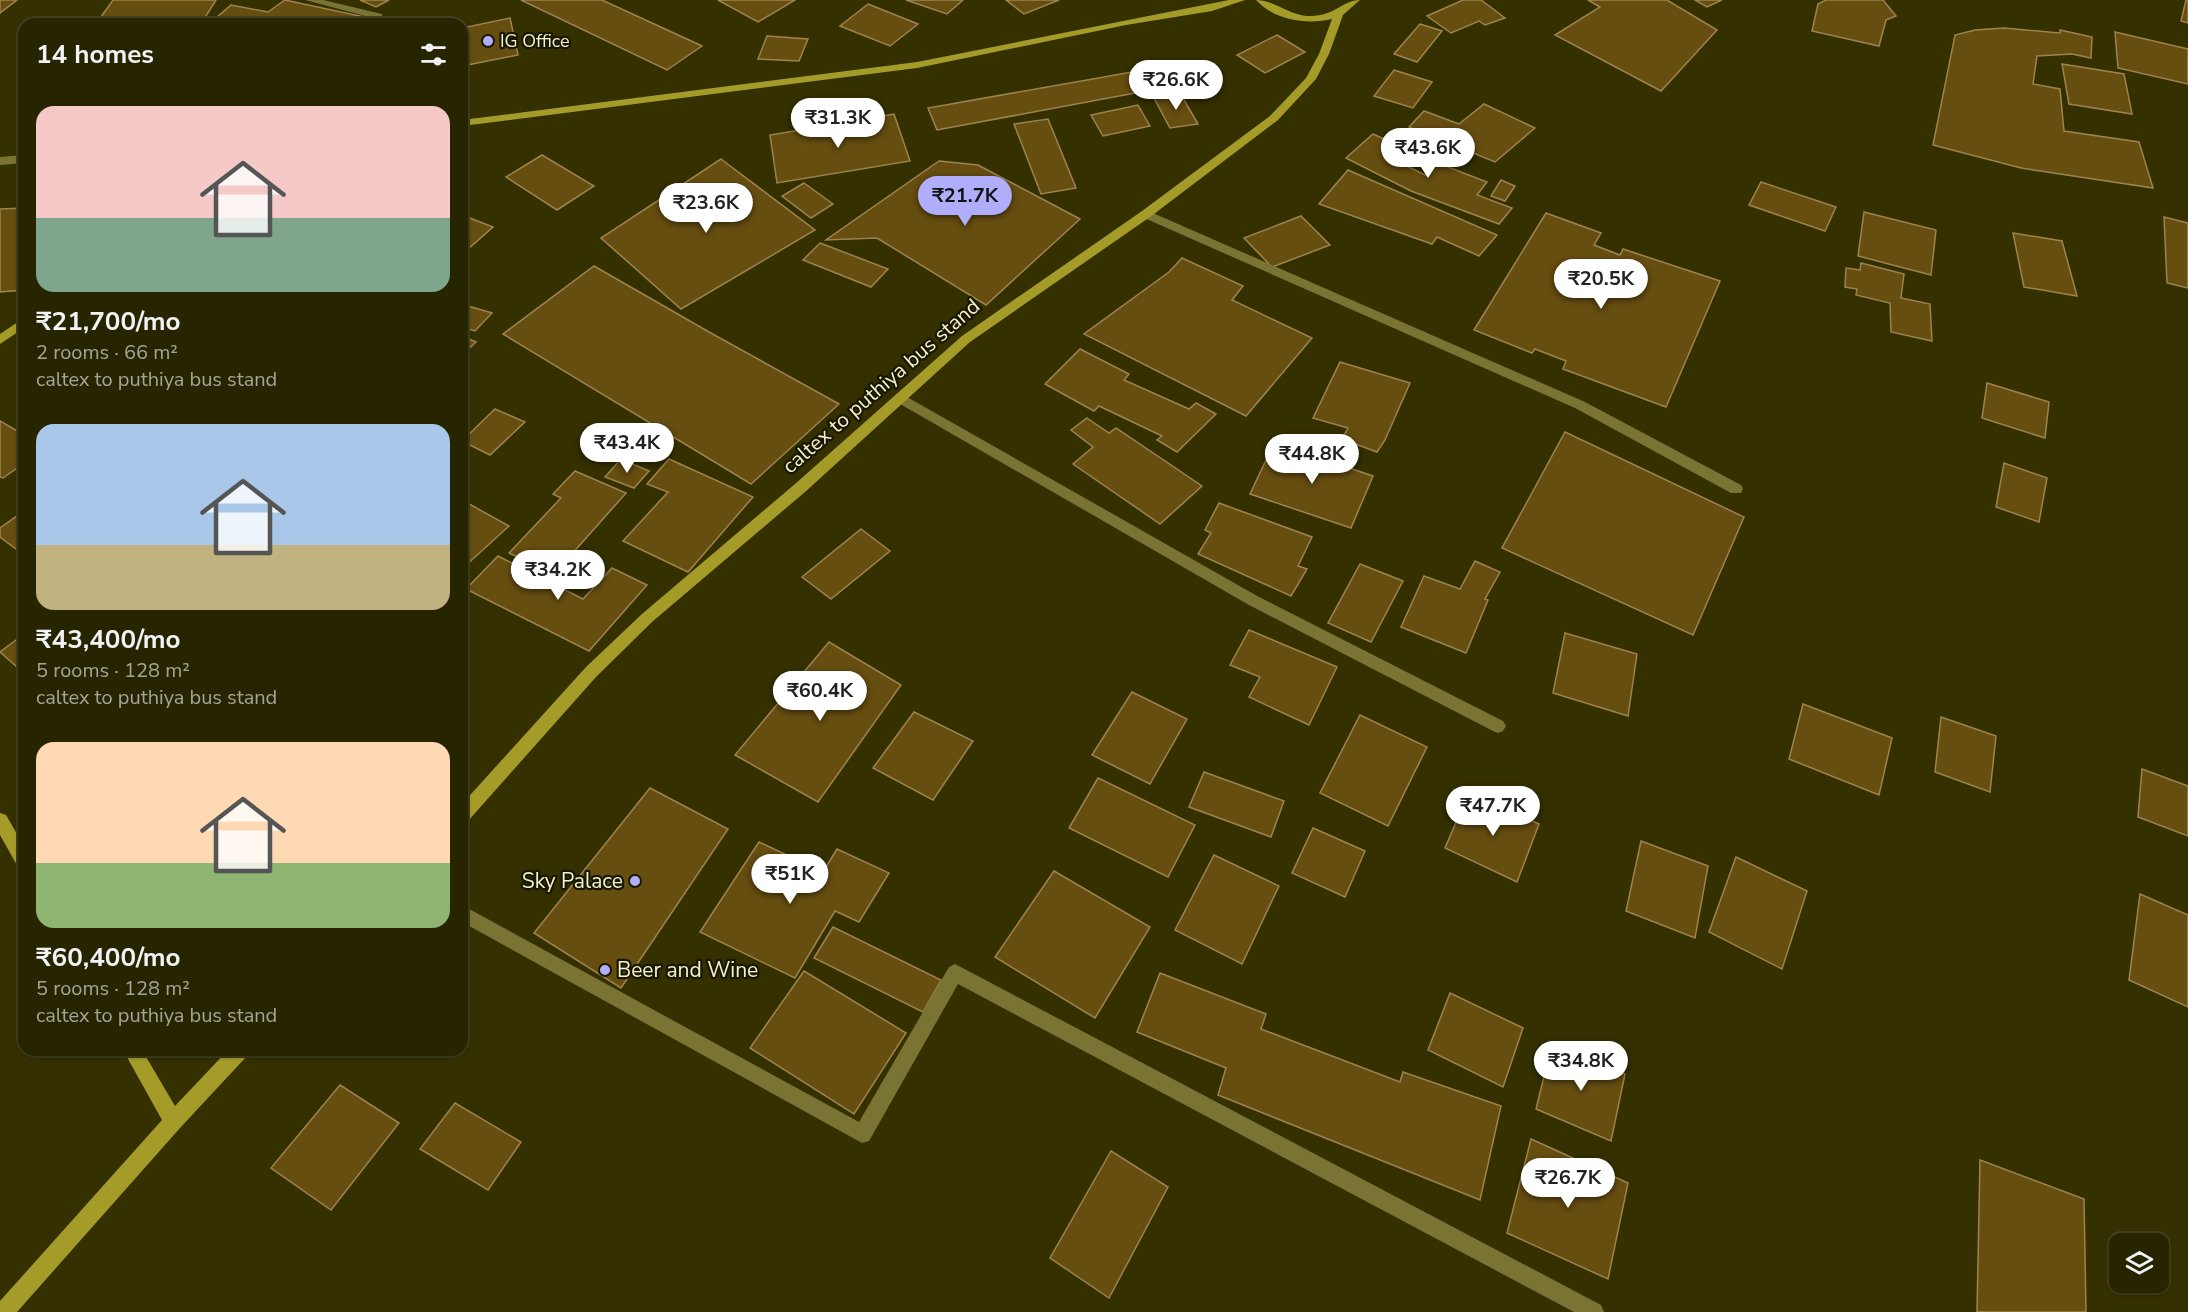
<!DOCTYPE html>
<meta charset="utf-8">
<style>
:root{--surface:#272400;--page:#33300f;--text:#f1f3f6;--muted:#a4a499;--line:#434122;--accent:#b0aefa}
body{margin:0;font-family:"Nunito Sans",sans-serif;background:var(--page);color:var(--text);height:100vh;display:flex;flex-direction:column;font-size:22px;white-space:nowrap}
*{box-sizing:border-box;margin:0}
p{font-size:20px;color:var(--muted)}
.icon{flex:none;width:33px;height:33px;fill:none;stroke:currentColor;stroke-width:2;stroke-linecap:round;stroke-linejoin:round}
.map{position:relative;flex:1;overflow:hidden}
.drawer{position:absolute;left:18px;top:18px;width:450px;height:1038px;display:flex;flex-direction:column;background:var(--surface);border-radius:18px;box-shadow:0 2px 4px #0004,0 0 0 2px var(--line)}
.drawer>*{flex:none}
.tools{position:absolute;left:2109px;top:1233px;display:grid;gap:12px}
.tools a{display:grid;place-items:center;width:60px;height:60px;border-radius:12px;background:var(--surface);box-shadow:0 2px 4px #0004,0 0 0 2px var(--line);font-size:30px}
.price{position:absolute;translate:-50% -51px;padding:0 14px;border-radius:21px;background:#fff;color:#222;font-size:20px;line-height:39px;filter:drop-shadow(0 2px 3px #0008)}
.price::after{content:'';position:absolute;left:50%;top:36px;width:18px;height:14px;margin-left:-9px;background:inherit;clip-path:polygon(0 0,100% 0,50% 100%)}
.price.selected{background:var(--accent);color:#111}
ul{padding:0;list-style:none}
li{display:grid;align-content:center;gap:12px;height:318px;padding:0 18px}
li span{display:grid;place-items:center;height:186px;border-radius:18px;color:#555}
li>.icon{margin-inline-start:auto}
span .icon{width:108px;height:108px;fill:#fffc;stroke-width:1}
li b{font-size:26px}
h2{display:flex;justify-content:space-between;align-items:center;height:72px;padding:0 18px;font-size:26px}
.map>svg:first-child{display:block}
</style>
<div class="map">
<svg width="2188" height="1312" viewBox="0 0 2188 1312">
<rect width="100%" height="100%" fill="#343000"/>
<g fill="#664d10" stroke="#9e844c" stroke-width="1.5">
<polygon points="0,0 17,0 0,13"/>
<polygon points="113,0 216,0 201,24 96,24"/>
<polygon points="285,0 374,19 372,24 209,24 231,5 268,12"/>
<polygon points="360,0 389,0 376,7"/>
<polygon points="521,0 602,0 702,46 667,70"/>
<polygon points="718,0 795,0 758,22"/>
<polygon points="906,0 963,0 947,14"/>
<polygon points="1006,0 1059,0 1024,14"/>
<polygon points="1463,0 1481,0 1505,18 1485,25 1479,21 1451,33 1427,16"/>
<polygon points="1588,0 1667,0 1717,30 1661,91 1555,35 1600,7"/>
<polygon points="1695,0 1722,0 1707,7"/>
<polygon points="1826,0 1883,0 1896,16 1886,20 1879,46 1812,31 1818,4"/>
<polygon points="2186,0 2188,0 2188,23 2181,21"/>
<polygon points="868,4 918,24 890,46 840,26"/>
<polygon points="510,18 518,55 462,66 462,28"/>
<polygon points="1420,24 1442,31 1417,62 1394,54"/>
<polygon points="2004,28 2060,33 2060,30 2092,37 2091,58 2072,54 2037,56 2033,84 2060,89 2064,131 2139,142 2153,188 2021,168 1933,145 1955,35 1975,30"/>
<polygon points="2115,32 2188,49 2188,84 2118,68"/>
<polygon points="1277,35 1305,52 1265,73 1237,55"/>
<polygon points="767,36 808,39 799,61 758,59"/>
<polygon points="2062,64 2124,74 2132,114 2069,104"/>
<polygon points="1394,70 1432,82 1413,108 1374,96"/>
<polygon points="1132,72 1146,91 937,130 928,108"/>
<polygon points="1180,93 1198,124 1170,128 1154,98"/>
<polygon points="1484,104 1535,128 1495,162 1409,127 1424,111 1459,124"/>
<polygon points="1138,105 1150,126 1103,136 1091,115"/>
<polygon points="894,114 910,161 777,183 770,135"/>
<polygon points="1048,119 1076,188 1041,194 1014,124"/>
<polygon points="1373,134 1417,154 1405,165 1425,175 1435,162 1487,182 1477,195 1512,208 1499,224 1411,191 1346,158"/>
<polygon points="542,155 594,186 557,210 506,177"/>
<polygon points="721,159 815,230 681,309 601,238"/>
<polygon points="939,161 978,165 1080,219 986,305 877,238 826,240"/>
<polygon points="1348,170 1497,235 1479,256 1437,237 1432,244 1319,204"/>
<polygon points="1501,180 1515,186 1505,201 1491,196"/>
<polygon points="1761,182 1836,207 1825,231 1749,205"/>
<polygon points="804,183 833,204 811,218 782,196"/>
<polygon points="24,208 24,290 0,292 0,209"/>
<polygon points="1864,212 1936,230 1931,275 1858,256"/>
<polygon points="1546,213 1601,233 1594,245 1620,255 1623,249 1720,281 1666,407 1563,369 1566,361 1535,349 1532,353 1474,330"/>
<polygon points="462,215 493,227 468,249 462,246"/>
<polygon points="1301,216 1330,245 1272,267 1244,238"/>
<polygon points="2164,217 2188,223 2188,288 2167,283"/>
<polygon points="2013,233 2062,241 2077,296 2024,287"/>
<polygon points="820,243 888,269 871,287 803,260"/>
<polygon points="1182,258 1243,286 1232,300 1312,338 1246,416 1084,334 1169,272"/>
<polygon points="1861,263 1904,274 1901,298 1930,304 1932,341 1891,332 1890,303 1856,295 1857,289 1845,287 1846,268 1860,270"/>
<polygon points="594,266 709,332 839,404 751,484 503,334"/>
<polygon points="468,306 492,313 475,331 462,327 462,312"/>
<polygon points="462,336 476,342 462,355"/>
<polygon points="1080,349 1129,374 1124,380 1189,409 1196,403 1216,414 1177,452 1157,440 1162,436 1099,406 1094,411 1045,384"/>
<polygon points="1340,362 1410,383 1385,440 1377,452 1342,439 1348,428 1313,418"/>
<polygon points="1987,383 2049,402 2045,438 1982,418"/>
<polygon points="495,409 525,422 490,455 462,441"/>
<polygon points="1087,418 1109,433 1116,428 1202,486 1160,524 1073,464 1093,447 1071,430"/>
<polygon points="0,421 24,435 24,463 3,478 0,477"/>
<polygon points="1565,432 1744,517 1693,635 1502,548"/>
<polygon points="1274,443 1373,476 1351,528 1250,494"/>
<polygon points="621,459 649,471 634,488 605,477"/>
<polygon points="669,459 753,497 688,572 623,541 668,492 647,484"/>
<polygon points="2004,463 2047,478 2039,522 1996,507"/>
<polygon points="575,471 626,493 555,573 509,553 561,498 553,494"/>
<polygon points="462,500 509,526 463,568 462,567"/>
<polygon points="1219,503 1312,537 1298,566 1307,569 1291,596 1198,554 1211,533 1205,530"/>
<polygon points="24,511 24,555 0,537 0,528"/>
<polygon points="861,529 890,551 831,599 802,577"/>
<polygon points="498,556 583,599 612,568 647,585 589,651 466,589"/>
<polygon points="1475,561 1500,572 1485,599 1488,600 1466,653 1401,627 1424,576 1460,589"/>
<polygon points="1360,564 1403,581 1371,642 1328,623"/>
<polygon points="1249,630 1337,667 1309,725 1249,697 1260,677 1230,665"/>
<polygon points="1565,633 1637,654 1628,716 1553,693"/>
<polygon points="24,634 24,673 0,652"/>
<polygon points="829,642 901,685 818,802 735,755"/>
<polygon points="1132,692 1187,719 1150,784 1092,755"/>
<polygon points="1803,704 1892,738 1879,795 1789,759"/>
<polygon points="914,712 973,741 933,800 873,768"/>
<polygon points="1360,715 1427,747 1388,826 1320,793"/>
<polygon points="1941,717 1996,736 1990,792 1935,772"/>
<polygon points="2142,769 2188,786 2188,836 2138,817"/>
<polygon points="1204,772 1284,801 1271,837 1189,807"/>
<polygon points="1098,778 1195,825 1168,877 1069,828"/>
<polygon points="650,788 728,829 621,988 534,933"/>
<polygon points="1469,792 1539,824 1517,882 1445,848"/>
<polygon points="1313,828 1365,851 1345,897 1292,873"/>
<polygon points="1641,841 1708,866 1695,938 1626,911"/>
<polygon points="759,842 823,872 837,849 889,873 859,922 835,911 795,978 700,932"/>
<polygon points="1214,855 1279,886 1242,964 1175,930"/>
<polygon points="1736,857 1807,891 1782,969 1709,932"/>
<polygon points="1054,871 1150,927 1095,1018 995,957"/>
<polygon points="2140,894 2188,915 2188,1007 2129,980"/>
<polygon points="833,927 941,980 923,1012 814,958"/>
<polygon points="804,971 906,1033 854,1114 750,1048"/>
<polygon points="1160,973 1266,1014 1261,1029 1311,1048 1400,1082 1403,1072 1501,1106 1480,1200 1218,1095 1226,1068 1137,1032"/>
<polygon points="1450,993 1523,1028 1503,1087 1428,1050"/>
<polygon points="1552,1044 1625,1074 1611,1141 1536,1109"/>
<polygon points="340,1085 399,1123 331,1210 271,1168"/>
<polygon points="455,1103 521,1142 488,1190 420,1149"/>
<polygon points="1531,1139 1628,1183 1608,1279 1507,1233"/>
<polygon points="1111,1151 1168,1187 1109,1298 1050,1258"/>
<polygon points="1980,1160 2084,1199 2086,1312 1977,1312"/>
</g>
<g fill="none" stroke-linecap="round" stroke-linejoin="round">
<g fill="#7a7434" fill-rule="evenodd">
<polygon points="305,0 323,0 382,14 382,24 372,24 373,18"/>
<polygon points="24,155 24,163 0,165 0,157"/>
<polygon points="1146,210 1585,402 1741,485 1743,489 1741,493 1731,493 1575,408 1142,217 1140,214"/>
<polygon points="900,393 1259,597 1503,721 1506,726 1503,731 1498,733 1493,731 1249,605 895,401 893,398"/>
<polygon points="462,905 859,1122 949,967 955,964 1601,1305 1604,1312 1574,1312 958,984 869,1141 862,1143 462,922"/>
</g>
<g fill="#a49b28" fill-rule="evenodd">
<polygon points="1229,0 1245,0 1212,11 1126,25 917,68 462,126 462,120 917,62"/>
<path d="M 1256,0 C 1274,0 1289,15 1308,16 C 1335,17 1342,0 1360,0 L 1343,15 L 1329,54 L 1316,79 L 1278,120 L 1150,217 L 970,342 L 805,492 L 652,622 L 596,677 L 468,821 L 462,823 L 462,804 L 586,667 L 642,614 L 795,484 L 962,336 L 1142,211 L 1270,116 L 1306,78 L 1319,54 L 1332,19 C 1306,25 1274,20 1256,0 Z"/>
<polygon points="24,318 24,328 0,344 0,334"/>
<polygon points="0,813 6,815 24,846 24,870 18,867 0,835"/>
<polygon points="123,1050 142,1050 175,1106 228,1050 250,1050 247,1056 180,1128 17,1312 0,1312 0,1301 162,1120"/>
</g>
</g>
<g fill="#b0aefa" stroke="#1a1701" stroke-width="2">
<circle cx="488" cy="41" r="6"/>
<circle cx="635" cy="881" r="6"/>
<circle cx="605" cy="970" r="6"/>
</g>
<g text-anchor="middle" stroke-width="4.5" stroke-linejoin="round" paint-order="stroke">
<g font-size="18" fill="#f2f1d2" stroke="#1a1701" text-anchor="start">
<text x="500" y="47">IG Office</text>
</g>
<g font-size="21" fill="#f2f1d2" stroke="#1a1701">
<text transform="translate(881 386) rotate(-41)" y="7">caltex to puthiya bus stand</text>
</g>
<g font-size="21" fill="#f2f1d2" stroke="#1a1701" text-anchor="end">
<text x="623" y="888">Sky Palace</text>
<text x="617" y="977" text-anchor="start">Beer and Wine</text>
</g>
</g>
</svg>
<div class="tools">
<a><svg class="icon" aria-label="layers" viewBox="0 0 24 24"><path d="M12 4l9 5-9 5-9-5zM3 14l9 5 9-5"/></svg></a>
</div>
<b class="price" style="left:1176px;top:111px">₹26.6K</b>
<b class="price" style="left:838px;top:149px">₹31.3K</b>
<b class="price" style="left:1428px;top:179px">₹43.6K</b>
<b class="price selected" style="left:965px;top:227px">₹21.7K</b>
<b class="price" style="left:706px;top:234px">₹23.6K</b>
<b class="price" style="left:1601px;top:310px">₹20.5K</b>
<b class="price" style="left:627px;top:474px">₹43.4K</b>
<b class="price" style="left:1312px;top:485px">₹44.8K</b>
<b class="price" style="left:558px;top:601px">₹34.2K</b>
<b class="price" style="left:820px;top:722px">₹60.4K</b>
<b class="price" style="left:1493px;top:837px">₹47.7K</b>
<b class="price" style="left:790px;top:905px">₹51K</b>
<b class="price" style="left:1581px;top:1092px">₹34.8K</b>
<b class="price" style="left:1568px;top:1209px">₹26.7K</b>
<section class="drawer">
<h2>14 homes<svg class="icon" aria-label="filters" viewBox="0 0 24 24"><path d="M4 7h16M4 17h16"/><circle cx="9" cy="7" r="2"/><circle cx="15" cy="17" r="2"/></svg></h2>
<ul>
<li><span style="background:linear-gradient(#f6c9c9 60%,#7fa58c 0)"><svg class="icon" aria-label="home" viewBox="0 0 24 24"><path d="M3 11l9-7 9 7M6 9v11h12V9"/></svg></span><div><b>₹21,700/mo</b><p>2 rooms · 66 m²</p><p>caltex to puthiya bus stand</p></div></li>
<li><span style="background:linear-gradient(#a9c7e8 65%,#c2b280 0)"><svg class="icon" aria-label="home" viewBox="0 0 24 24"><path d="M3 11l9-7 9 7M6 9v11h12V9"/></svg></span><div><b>₹43,400/mo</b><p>5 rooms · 128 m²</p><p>caltex to puthiya bus stand</p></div></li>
<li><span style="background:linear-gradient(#ffd9b3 65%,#8fb573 0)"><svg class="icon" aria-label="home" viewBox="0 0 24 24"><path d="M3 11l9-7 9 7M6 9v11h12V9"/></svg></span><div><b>₹60,400/mo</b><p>5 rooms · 128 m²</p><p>caltex to puthiya bus stand</p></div></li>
</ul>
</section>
</div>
